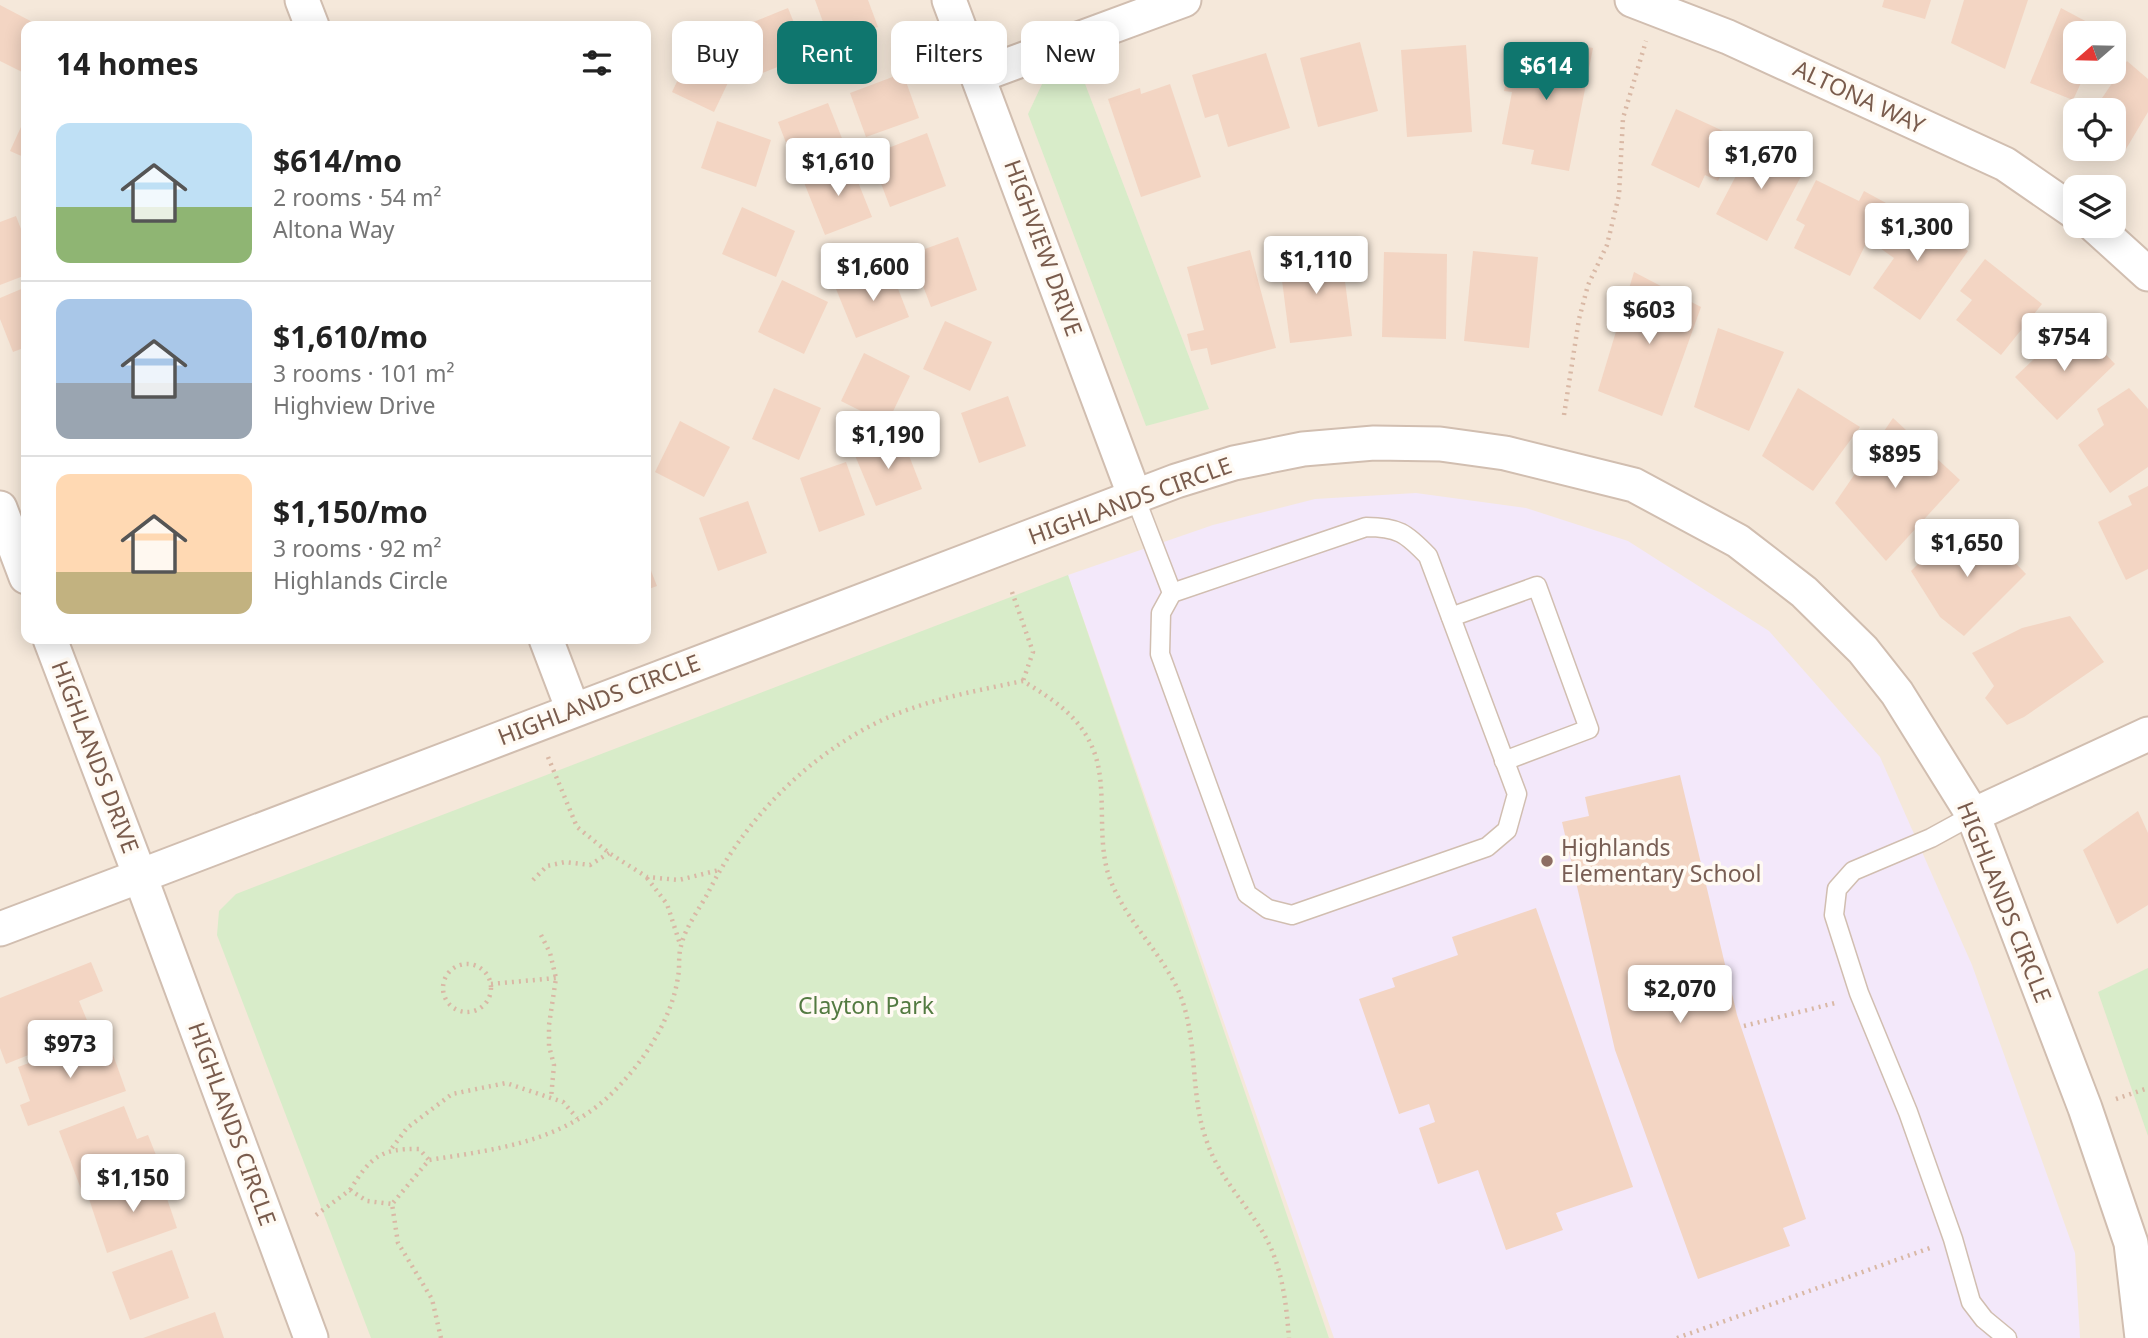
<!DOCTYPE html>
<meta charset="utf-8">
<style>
:root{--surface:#fff;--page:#f6f6f6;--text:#222;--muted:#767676;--line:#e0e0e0;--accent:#0f766e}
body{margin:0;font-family:"Noto Sans",sans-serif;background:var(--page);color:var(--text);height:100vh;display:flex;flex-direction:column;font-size:26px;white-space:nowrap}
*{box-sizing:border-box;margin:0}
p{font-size:23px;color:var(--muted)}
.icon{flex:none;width:38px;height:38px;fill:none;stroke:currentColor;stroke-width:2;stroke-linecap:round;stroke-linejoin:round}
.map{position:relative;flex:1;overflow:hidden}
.drawer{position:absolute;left:21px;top:21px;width:630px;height:623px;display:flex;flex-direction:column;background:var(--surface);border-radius:14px;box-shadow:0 4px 18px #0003}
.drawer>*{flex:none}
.guide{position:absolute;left:672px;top:21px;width:665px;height:63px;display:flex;gap:14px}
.needle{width:46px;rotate:250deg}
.tools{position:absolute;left:2063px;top:21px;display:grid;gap:14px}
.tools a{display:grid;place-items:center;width:63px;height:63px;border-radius:14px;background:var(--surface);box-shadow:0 4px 18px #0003;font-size:35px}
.price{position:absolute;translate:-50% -60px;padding:0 16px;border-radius:7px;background:#fff;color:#222;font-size:23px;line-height:46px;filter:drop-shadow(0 2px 4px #0008)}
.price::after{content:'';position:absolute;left:50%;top:42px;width:21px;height:16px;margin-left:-10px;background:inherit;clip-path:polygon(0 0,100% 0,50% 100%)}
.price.current{background:var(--accent);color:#fff}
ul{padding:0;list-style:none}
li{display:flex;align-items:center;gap:21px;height:175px;padding:0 35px}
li+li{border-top:2px solid var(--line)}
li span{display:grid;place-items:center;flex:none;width:196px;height:140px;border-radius:14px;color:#555}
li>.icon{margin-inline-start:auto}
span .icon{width:84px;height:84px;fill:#fffc;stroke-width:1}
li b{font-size:30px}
h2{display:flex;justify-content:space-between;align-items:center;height:84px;padding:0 35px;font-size:30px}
.pill{padding:0 24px;border-radius:14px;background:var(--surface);box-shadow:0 4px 18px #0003;font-size:24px;line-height:63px}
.pill.current{background:var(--accent);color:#fff}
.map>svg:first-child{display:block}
</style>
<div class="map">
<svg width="2148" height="1338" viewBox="0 0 2148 1338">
<rect width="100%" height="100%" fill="#fdf6ec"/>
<path fill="#f5e8da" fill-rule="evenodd" d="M 0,0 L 2148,0 L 2148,1338 L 0,1338 ZM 26,26 L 646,26 L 646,639 L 26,639 ZM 2076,33 L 2114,33 L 2114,72 L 2076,72 ZM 2076,110 L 2114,110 L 2114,149 L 2076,149 ZM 2076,187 L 2114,187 L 2114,226 L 2076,226 Z"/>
<polygon fill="#f3e8fa" points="1416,493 1526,508 1628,541 1769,631 1880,757 1972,965 2075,1253 2080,1338 1334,1338 1068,575 1213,525 1315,499"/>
<g fill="#d8ecc9">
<polygon points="1079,68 1209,409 1146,426 1028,114 1043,82"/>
<polygon points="1068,575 1329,1338 371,1338 217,935 219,911 236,894"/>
<polygon points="2148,968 2148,1136 2098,992"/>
</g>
<g fill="#f3d5c3">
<polygon points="815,0 868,0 878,27 831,44"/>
<polygon points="1884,0 1931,0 1925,19 1882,7"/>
<polygon points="1964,0 2028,0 2005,69 1951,43"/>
<polygon points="0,5 40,26 26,26 26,63 22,72 0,61"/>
<polygon points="788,8 807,55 760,74 741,27"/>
<polygon points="2061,8 2104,31 2076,33 2076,72 2086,72 2073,100 2030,83"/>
<polygon points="1360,42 1378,111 1318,127 1300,58"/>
<polygon points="1560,42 1593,48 1569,171 1531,164 1534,150 1502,144 1512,92 1504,91 1513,45 1558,53"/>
<polygon points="1466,45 1472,132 1407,137 1401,50"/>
<polygon points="692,50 734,70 714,112 672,92"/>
<polygon points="1266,53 1290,128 1228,147 1218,114 1205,118 1192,75"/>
<polygon points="2127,61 2148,79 2148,112 2123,154 2114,145 2114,110 2094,110"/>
<polygon points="903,73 919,118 866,137 850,93"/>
<polygon points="1170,84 1201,177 1141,197 1108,99 1140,88 1141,94"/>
<polygon points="828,103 845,146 795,166 778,122"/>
<polygon points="1676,109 1738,138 1718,181 1705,175 1699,188 1651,165"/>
<polygon points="26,116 26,158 10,151"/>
<polygon points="717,121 771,140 756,187 701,168"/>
<polygon points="927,133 946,186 890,207 870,155"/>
<polygon points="1752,145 1776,158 1780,150 1807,165 1767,241 1716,214"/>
<polygon points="850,162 872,217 825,235 803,180"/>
<polygon points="1816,180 1859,201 1864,191 1886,203 1850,276 1794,248 1805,225 1796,220"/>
<polygon points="1904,206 1968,251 1920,320 1873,288 1894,258 1877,246"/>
<polygon points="742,207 795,231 776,277 722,254"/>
<polygon points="16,216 26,242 26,275 0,285 0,222"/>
<polygon points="958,237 977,290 931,307 911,254"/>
<polygon points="1250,250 1276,348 1211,365 1207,348 1191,351 1187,334 1204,330 1187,267"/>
<polygon points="1341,250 1352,336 1290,343 1279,257"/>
<polygon points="1473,251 1538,257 1529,348 1464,341"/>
<polygon points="1384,252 1447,254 1446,339 1382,337"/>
<polygon points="1985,259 2042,304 2001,355 1956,320 1972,300 1960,291"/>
<polygon points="890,268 909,317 856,338 836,289"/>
<polygon points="1634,272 1701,307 1662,416 1598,391"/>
<polygon points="782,280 828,302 804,354 758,332"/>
<polygon points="26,287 26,347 13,352 0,319 0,298"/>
<polygon points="945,321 992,342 970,391 923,369"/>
<polygon points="1718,328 1784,352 1749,431 1694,407"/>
<polygon points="2067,328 2088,350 2095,343 2115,364 2057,420 2015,377"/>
<polygon points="864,353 910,376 887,424 841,401"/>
<polygon points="774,388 821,408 799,460 752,439"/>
<polygon points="1798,388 1860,427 1813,491 1762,456"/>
<polygon points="2129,388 2148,409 2148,467 2110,493 2078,445 2104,425 2097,409"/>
<polygon points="1008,396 1026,446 979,463 961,413"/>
<polygon points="1893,418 1960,480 1886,561 1835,503"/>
<polygon points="680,421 730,447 704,497 655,472"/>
<polygon points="901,435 922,489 876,506 854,453"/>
<polygon points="846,462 865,515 819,532 800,478"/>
<polygon points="2148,486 2148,569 2126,580 2098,522 2132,505 2128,496"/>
<polygon points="748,501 767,553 718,571 699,518"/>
<polygon points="1981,527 2026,574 1964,636 1940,617 1911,571 1926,556"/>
<polygon points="646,558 657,586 646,590"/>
<polygon points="2070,616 2104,662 2024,717 2007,725 1985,698 1994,686 1972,653 2022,628"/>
<polygon points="1680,775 1737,1015 1806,1219 1783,1228 1790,1246 1698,1279 1615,1050 1562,822 1589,816 1585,797"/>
<polygon points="2138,811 2148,833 2148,905 2117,924 2083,850"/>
<polygon points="1536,908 1633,1187 1556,1213 1563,1230 1506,1250 1478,1170 1438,1184 1419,1128 1435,1122 1429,1104 1399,1114 1359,999 1395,987 1392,978 1458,955 1452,937"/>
<polygon points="91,962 103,991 79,1001 91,1030 6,1064 0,1048 0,998"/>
<polygon points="106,1035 126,1091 28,1126 20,1105 30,1101 18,1067"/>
<polygon points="124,1106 137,1139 148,1135 158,1160 81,1189 59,1131"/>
<polygon points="159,1175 177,1228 107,1253 89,1199"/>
<polygon points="172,1250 189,1298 130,1320 112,1272"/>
<polygon points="215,1312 224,1338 143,1338"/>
</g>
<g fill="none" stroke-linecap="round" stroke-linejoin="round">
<g stroke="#d1beb0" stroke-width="21">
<g id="service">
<path d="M 1135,497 L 1172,593 L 1161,613 L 1160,654 L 1247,894 L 1268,909 L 1292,915 L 1487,847 L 1507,830 L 1517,794 L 1428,556 C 1406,533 1398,527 1366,527 L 1172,593"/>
<polyline points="1451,617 1537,586 1589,729 1504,761"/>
<polyline points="1973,815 1931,838 1853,871 1837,889 1834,915 1859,993 1908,1112 1953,1239 1971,1302 1984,1319 2007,1338"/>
</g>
</g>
<g stroke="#d1beb0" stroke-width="37">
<g id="minor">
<polyline points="302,0 312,26"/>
<polyline points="949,0 1135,497"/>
<polyline points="1632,0 1728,37 2005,164 2076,213"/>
<polyline points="978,76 1184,0"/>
<polyline points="2095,226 2148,274"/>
<polyline points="0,508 26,577"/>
<polyline points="546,639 573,710"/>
<polyline points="1973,815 2148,734"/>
<polyline points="0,929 140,876 50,639"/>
<polyline points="311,1338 140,876 1176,481 1234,463 1303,449 1374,443 1440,444 1505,453 1634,485 1738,541 1804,592 1863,650 1897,693 1973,815 2085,1108 2131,1243 2142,1338"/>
</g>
</g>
<g stroke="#d9b8a5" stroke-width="4.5" stroke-dasharray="2 5" stroke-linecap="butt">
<polyline points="1564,415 1579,319 1588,285 1607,245 1619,195 1623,118 1646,41"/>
<polyline points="1012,592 1033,652 1023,681"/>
<polyline points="548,757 577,827 609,853 647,877 679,880 719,870"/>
<polyline points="647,878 667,904 680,944"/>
<polyline points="533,880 547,866 565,862 590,865 609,853"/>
<polyline points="541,935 550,953 556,978 549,1025 549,1046 554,1065 551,1098"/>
<circle cx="467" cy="988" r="24"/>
<polyline points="491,984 556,978"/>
<polyline points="1744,1026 1835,1003"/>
<polyline points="2116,1099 2148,1088"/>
<polyline points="392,1148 407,1128 452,1094 506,1083 563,1102 577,1118"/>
<path d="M 350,1190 C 370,1158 380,1148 419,1149 L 429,1160"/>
<polyline points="316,1215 350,1190 367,1201 392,1204"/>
<path d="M 441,1338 L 432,1299 L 398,1243 L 392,1204 L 429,1160 C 492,1150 557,1143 607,1098 C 640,1067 671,1023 678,977 C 680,967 678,956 681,946 C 685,927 701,907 710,889 C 746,818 808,756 880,721 C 925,700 975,691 1023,681 C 1052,699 1079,715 1093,749 C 1109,787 1095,839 1110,879 C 1126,921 1161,952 1179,992 C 1199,1040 1189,1094 1207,1142 C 1219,1177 1244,1201 1262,1231 C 1282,1264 1286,1301 1289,1338"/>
<polyline points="1677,1338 1930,1248"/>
</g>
<use href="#service" stroke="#fff" stroke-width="18"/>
<use href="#minor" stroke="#fff" stroke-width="33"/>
</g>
<circle fill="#8d6e63" stroke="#fffaf3" stroke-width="2.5" cx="1547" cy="861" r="7"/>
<g text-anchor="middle" stroke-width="7" stroke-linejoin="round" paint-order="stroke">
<g font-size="23" fill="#7a5c4d" stroke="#fffaf3">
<text transform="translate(1859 97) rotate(25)" y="8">ALTONA WAY</text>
<text transform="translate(1043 248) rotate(70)" y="8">HIGHVIEW DRIVE</text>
<text transform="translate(1130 501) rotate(-20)" y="8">HIGHLANDS CIRCLE</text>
<text transform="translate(599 700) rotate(-21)" y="8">HIGHLANDS CIRCLE</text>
<text transform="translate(95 757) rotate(69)" y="8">HIGHLANDS DRIVE</text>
<text transform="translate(2004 902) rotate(68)" y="8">HIGHLANDS CIRCLE</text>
<text transform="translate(232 1124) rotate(70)" y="8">HIGHLANDS CIRCLE</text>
</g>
<g font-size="23" fill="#785e54" stroke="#fffaf3" text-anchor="start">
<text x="1561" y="856">Highlands<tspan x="1561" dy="26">Elementary School</tspan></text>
</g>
<g font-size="23" fill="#537a41" stroke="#fffaf3">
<text x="866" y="1014">Clayton Park</text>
</g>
</g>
</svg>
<div class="tools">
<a><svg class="needle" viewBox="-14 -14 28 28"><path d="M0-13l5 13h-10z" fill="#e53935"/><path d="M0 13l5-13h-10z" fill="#767676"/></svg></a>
<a><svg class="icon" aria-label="locate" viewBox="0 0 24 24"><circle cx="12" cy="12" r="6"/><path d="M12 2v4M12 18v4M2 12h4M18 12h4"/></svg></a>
<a><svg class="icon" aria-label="layers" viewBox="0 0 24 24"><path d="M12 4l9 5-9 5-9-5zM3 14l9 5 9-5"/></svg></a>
</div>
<b class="price current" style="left:1546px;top:102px">$614</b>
<b class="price" style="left:1761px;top:191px">$1,670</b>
<b class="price" style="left:838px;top:198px">$1,610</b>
<b class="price" style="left:1917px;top:263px">$1,300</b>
<b class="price" style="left:1316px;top:296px">$1,110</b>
<b class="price" style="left:873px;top:303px">$1,600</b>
<b class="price" style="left:1649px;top:346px">$603</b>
<b class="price" style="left:2064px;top:373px">$754</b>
<b class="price" style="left:888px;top:471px">$1,190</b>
<b class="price" style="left:1895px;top:490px">$895</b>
<b class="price" style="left:1967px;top:579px">$1,650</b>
<b class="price" style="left:1680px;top:1025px">$2,070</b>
<b class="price" style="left:70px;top:1080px">$973</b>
<b class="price" style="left:133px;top:1214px">$1,150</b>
<div class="guide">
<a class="pill">Buy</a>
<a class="pill current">Rent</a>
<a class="pill">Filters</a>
<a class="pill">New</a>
</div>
<section class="drawer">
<h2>14 homes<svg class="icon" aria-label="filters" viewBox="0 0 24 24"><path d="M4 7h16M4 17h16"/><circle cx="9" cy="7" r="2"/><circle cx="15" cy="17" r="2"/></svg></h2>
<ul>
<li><span style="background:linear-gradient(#bfe0f5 60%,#8fb573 0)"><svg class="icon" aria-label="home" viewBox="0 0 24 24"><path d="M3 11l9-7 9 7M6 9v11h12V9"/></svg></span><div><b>$614/mo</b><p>2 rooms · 54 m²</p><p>Altona Way</p></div></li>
<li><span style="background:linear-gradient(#a9c7e8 60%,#9aa5b1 0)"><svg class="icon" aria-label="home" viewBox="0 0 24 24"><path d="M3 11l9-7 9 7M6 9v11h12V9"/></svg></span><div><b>$1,610/mo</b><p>3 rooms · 101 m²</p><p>Highview Drive</p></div></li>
<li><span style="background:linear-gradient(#ffd9b3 70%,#c2b280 0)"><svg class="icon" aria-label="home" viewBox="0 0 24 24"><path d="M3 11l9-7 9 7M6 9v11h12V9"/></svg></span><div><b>$1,150/mo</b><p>3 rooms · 92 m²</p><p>Highlands Circle</p></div></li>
</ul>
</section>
</div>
